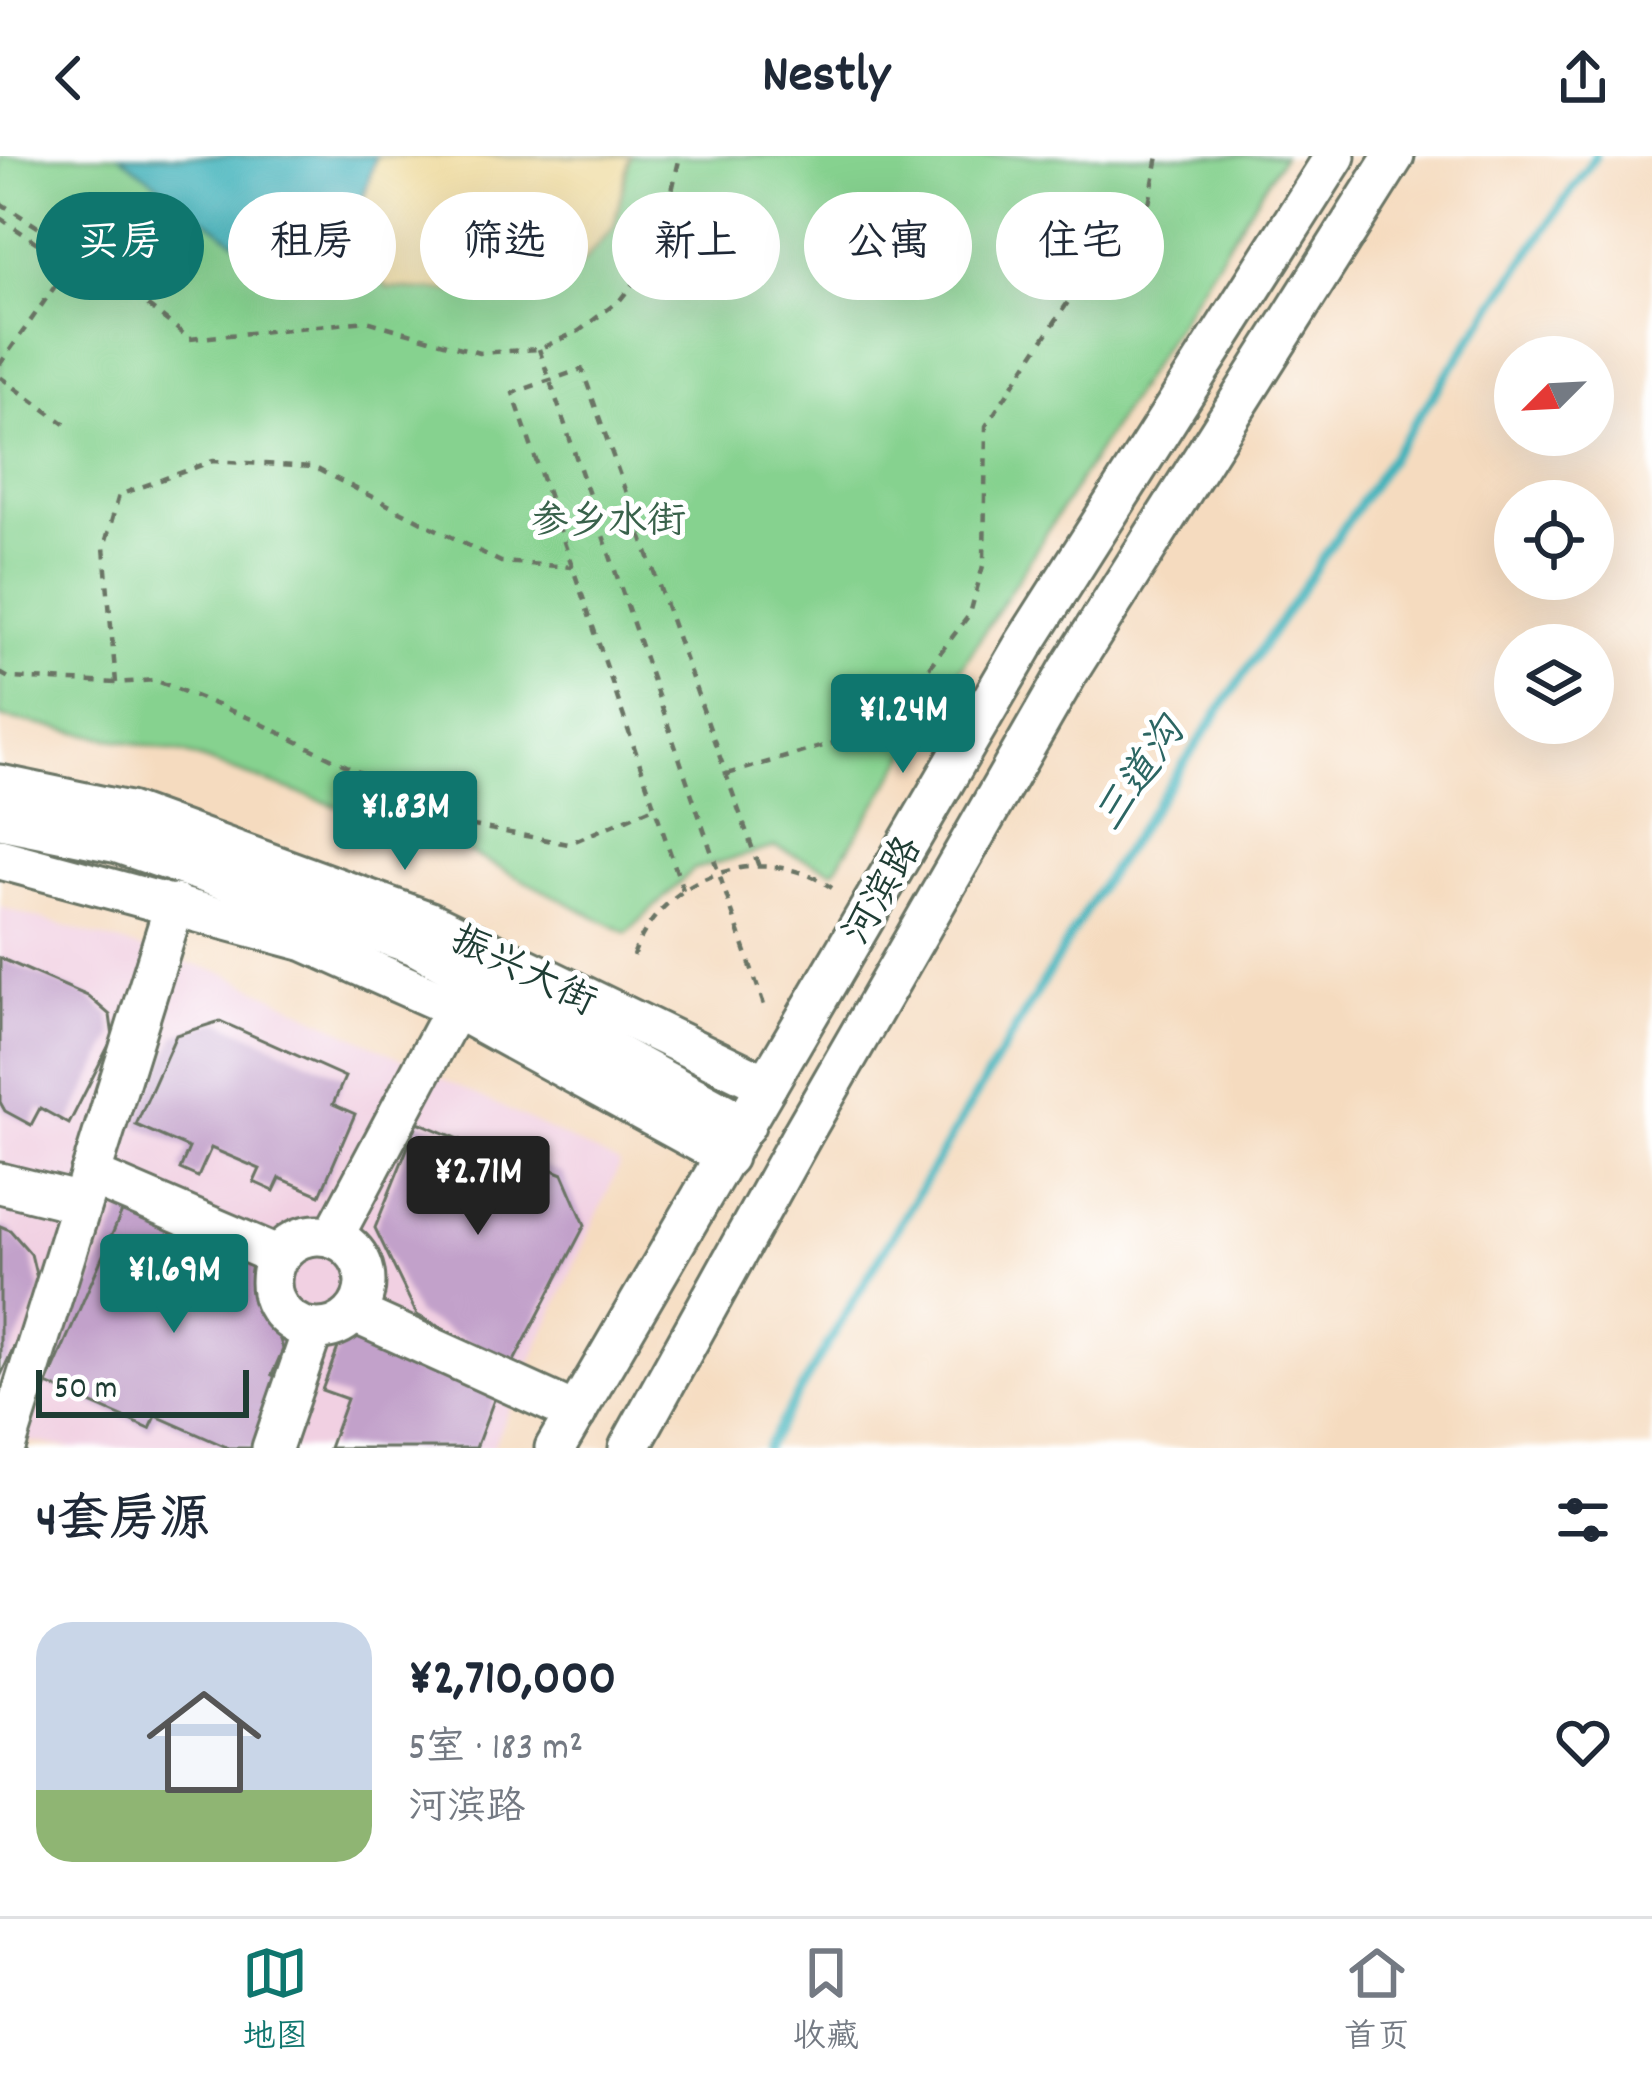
<!DOCTYPE html>
<html lang="zh">
<meta charset="utf-8">
<style>
:root{--surface:#fff;--page:#f2f2f3;--text:#1f2937;--muted:#747a83;--line:#e0e1e3;--accent:#0f766e}
body{margin:0;font-family:Dekko,"LXGW WenKai TC",sans-serif;background:var(--page);color:var(--text);height:100vh;display:flex;flex-direction:column;font-size:45px;white-space:nowrap}
*{box-sizing:border-box;margin:0}
p{font-size:39px;color:var(--muted)}
.icon{flex:none;width:66px;height:66px;fill:none;stroke:currentColor;stroke-width:2;stroke-linecap:round;stroke-linejoin:round}
.map{position:relative;height:1292px;overflow:hidden}
.sheet{display:flex;flex-direction:column;background:var(--surface);flex:1}
.sheet>*{flex:none}
.banner{position:absolute;left:36px;top:36px;width:1581px;height:108px;display:flex;gap:24px}
.needle{width:78px;rotate:246deg}
.buttons{position:absolute;left:1494px;top:180px;display:grid;gap:24px}
.buttons a{display:grid;place-items:center;width:120px;height:120px;border-radius:50%;background:var(--surface);box-shadow:0 12px 48px #0002;font-size:60px}
.scale{position:absolute;left:36px;bottom:30px;width:213px;box-sizing:border-box;padding-left:12px;border:6px solid #1f3d34;border-top:0;font-size:33px;line-height:42px;white-space:nowrap;color:#1f3d34;-webkit-text-stroke:9px #fff;paint-order:stroke}
.price{position:absolute;translate:-50% -102px;padding:0 27px;border-radius:12px;background:var(--accent);color:#fff;font-size:39px;line-height:78px;filter:drop-shadow(0 3px 6px #0008)}
.price::after{content:'';position:absolute;left:50%;top:72px;width:36px;height:27px;margin-left:-18px;background:inherit;clip-path:polygon(0 0,100% 0,50% 100%)}
.price.selected{background:#222;color:#fff}
ul{padding:0;list-style:none}
li{display:flex;align-items:center;gap:36px;height:300px;padding:0 36px}
li span{display:grid;place-items:center;flex:none;width:336px;height:240px;border-radius:36px;color:#555}
li>.icon{margin-inline-start:auto}
span .icon{width:144px;height:144px;fill:#fffc;stroke-width:1}
li b{font-size:51px}
h2{display:flex;justify-content:space-between;align-items:center;height:144px;padding:0 36px;font-size:51px}
.chip{padding:0 42px;border-radius:54px;background:var(--surface);box-shadow:0 12px 48px #0002;font-size:42px;line-height:108px}
.chip.selected{background:var(--accent);color:#fff}
header{display:flex;justify-content:space-between;align-items:center;height:156px;padding:0 36px;background:var(--surface);font-size:54px;font-weight:800}
.tabs{display:flex;justify-content:space-around;align-items:center;height:168px;border-top:3px solid var(--line);background:var(--surface);font-size:33px;color:var(--muted)}
.tabs a{display:grid;justify-items:center;gap:6px}
.tabs .selected{color:var(--accent)}
.map>svg:first-child{display:block}
</style>
<header><svg class="icon" aria-label="back" viewBox="0 0 24 24"><path d="M15 5l-7 7 7 7"/></svg>Nestly<svg class="icon" aria-label="share" viewBox="0 0 24 24"><path d="M12 15V3M7 8l5-5 5 5M5 13v7h14v-7"/></svg></header>
<div class="map">
<svg width="1652" height="1292" viewBox="0 0 1652 1292">
<rect width="100%" height="100%" fill="#fff"/>
<filter id="ink" filterUnits="userSpaceOnUse"><feTurbulence type="fractalNoise" baseFrequency=".00833" numOctaves="2"/><feDisplacementMap in="SourceGraphic" scale="24" xChannelSelector="R" yChannelSelector="G"/><feConvolveMatrix kernelMatrix="1 2 1 2 8 2 1 2 1" color-interpolation-filters="sRGB"/></filter>
<filter id="wash" filterUnits="userSpaceOnUse"><feTurbulence type="fractalNoise" baseFrequency=".004" numOctaves="4" result="noise"/><feDisplacementMap in="SourceGraphic" scale="48" xChannelSelector="R" yChannelSelector="G"/><feGaussianBlur stdDeviation="2.7" result="paint"/><feColorMatrix in="noise" values="0 0 0 0 0 0 0 0 0 0 0 0 0 0 0 0 0 1.4 0 .05"/><feComposite in="paint" operator="in"/></filter>
<g filter="url(#wash)">
<rect width="100%" height="100%" fill="#f5dbbf"/>
<polygon fill="#f1d0e2" points="0,751 226,818 620,1008 492,1292 72,1292 0,1281"/>
<polygon fill="#86d28f" stroke="#528862" stroke-width="3" points="0,0 1283,0 834,715 775,691 694,713 627,777 466,695 183,597 0,561"/>
<polygon fill="#eeda9e" stroke="#868c69" stroke-width="3" points="376,0 630,0 614,70 571,120 471,136 387,132 352,78"/>
<polygon fill="#43b3bb" stroke="#317878" stroke-width="3" points="120,0 376,0 352,78 239,89"/>
<g fill="none" stroke-linecap="round" stroke-linejoin="round">
<polyline stroke="#43b3bb" stroke-width="9" points="766,1292 1100,731 1595,0"/>
</g>
<g id="blocks">
<g fill="#c2a1ca">
<polygon points="0,802 88,840 110,859 113,881 69,968 40,952 31,969 5,955 0,946"/>
<polygon points="220,865 345,921 333,948 355,958 320,1039 280,1022 274,1035 254,1026 260,1013 211,992 198,1021 180,1013 189,992 136,969 176,879"/>
<polygon points="418,966 509,1004 510,996 563,1018 585,1069 512,1209 417,1159 375,1072"/>
<polygon points="124,1051 256,1109 283,1193 272,1219 284,1224 254,1292 229,1292 156,1260 150,1273 47,1228"/>
<polygon points="0,1070 10,1074 31,1098 40,1135 0,1221"/>
<polygon points="344,1176 498,1233 476,1292 329,1292 347,1243 322,1234"/>
</g>
</g>
</g>
<g filter="url(#ink)">
<use href="#blocks" fill-opacity="0" stroke="#6a7465" stroke-width="3"/>
<g fill="none" stroke-linecap="round" stroke-linejoin="round">
<g stroke="#6a7465" stroke-width="45">
<g id="minor">
<polyline points="0,629 129,656 430,766 767,929"/>
<polyline points="0,663 118,687 413,788 745,969"/>
<polyline points="0,703 305,785 455,852 727,1001"/>
<polyline points="90,1019 279,1100"/>
<polyline points="0,1027 81,1047"/>
<circle cx="318" cy="1126" r="47"/>
<polyline points="333,1081 455,852"/>
<polyline points="355,1157 576,1257"/>
<polyline points="5,1292 175,748"/>
<polyline points="272,1292 313,1173"/>
<polyline points="555,1292 1025,487 1335,0"/>
<polyline points="629,1292 802,979 1068,516 1394,0"/>
</g>
</g>
<g stroke="#6a7465" stroke-width="4.5" stroke-dasharray="9 9" stroke-linecap="butt">
<polyline points="0,47 90,104 190,183 367,165 479,197 539,193 579,175 620,144 658,96 680,0"/>
<polyline points="0,62 70,109 0,208"/>
<polyline points="539,193 765,852"/>
<polyline points="0,221 65,268"/>
<polyline points="0,517 9,522 116,527 155,524 254,564 463,668 568,688 654,651"/>
<polyline points="116,527 104,391 119,339 213,305 313,311 501,406 572,411"/>
<polyline points="727,618 834,587 910,536 970,458 984,406 986,270 1076,134 1143,80 1158,0"/>
<polyline points="683,734 513,237 582,213 759,711"/>
<path d="M 633,800 C 661,720 762,684 832,732"/>
</g>
<use href="#minor" stroke="#fff" stroke-width="39"/>
</g>
</g>
<g text-anchor="middle" stroke-width="10" stroke-linejoin="round" paint-order="stroke">
<g font-size="39" fill="#39624b" stroke="#fff">
<text x="608" y="376">参乡水街</text>
</g>
<g font-size="39" fill="#1f3d34" stroke="#fff">
<text transform="translate(880 733) rotate(-60)" y="14">河滨路</text>
<text transform="translate(525 812) rotate(26)" y="14">振兴大街</text>
</g>
<g font-size="42" font-style="italic" fill="#2c6663" stroke="#fff">
<text transform="translate(1137 617) rotate(-56)" y="15">三道沟</text>
</g>
</g>
</svg>
<div class="buttons">
<a><svg class="needle" viewBox="-14 -14 28 28"><path d="M0-13l5 13h-10z" fill="#e53935"/><path d="M0 13l5-13h-10z" fill="#747a83"/></svg></a>
<a><svg class="icon" aria-label="locate" viewBox="0 0 24 24"><circle cx="12" cy="12" r="6"/><path d="M12 2v4M12 18v4M2 12h4M18 12h4"/></svg></a>
<a><svg class="icon" aria-label="layers" viewBox="0 0 24 24"><path d="M12 4l9 5-9 5-9-5zM3 14l9 5 9-5"/></svg></a>
</div>
<div class="scale">50 m</div>
<b class="price" style="left:903px;top:620px">¥1.24M</b>
<b class="price" style="left:405px;top:717px">¥1.83M</b>
<b class="price selected" style="left:478px;top:1082px">¥2.71M</b>
<b class="price" style="left:174px;top:1180px">¥1.69M</b>
<div class="banner">
<a class="chip selected">买房</a>
<a class="chip">租房</a>
<a class="chip">筛选</a>
<a class="chip">新上</a>
<a class="chip">公寓</a>
<a class="chip">住宅</a>
</div>
</div>
<section class="sheet">
<h2>4套房源<svg class="icon" aria-label="filters" viewBox="0 0 24 24"><path d="M4 7h16M4 17h16"/><circle cx="9" cy="7" r="2"/><circle cx="15" cy="17" r="2"/></svg></h2>
<ul>
<li><span style="background:linear-gradient(#c9d6e8 70%,#8fb573 0)"><svg class="icon" aria-label="home" viewBox="0 0 24 24"><path d="M3 11l9-7 9 7M6 9v11h12V9"/></svg></span><div><b>¥2,710,000</b><p>5室 · 183 m²</p><p>河滨路</p></div><svg class="icon" aria-label="heart" viewBox="0 0 24 24"><path d="M12 20l-8-8c-3-5 5-10 8-4 3-6 11-1 8 4z"/></svg></li>
</ul>
</section>
<nav class="tabs">
<a class="selected"><svg class="icon" aria-label="map" viewBox="0 0 24 24"><path d="M3 6l6-2 6 2 6-2v14l-6 2-6-2-6 2zM9 4v14M15 6v14"/></svg>地图</a>
<a><svg class="icon" aria-label="saved" viewBox="0 0 24 24"><path d="M7 4h10v16l-5-4-5 4z"/></svg>收藏</a>
<a><svg class="icon" aria-label="home" viewBox="0 0 24 24"><path d="M3 11l9-7 9 7M6 9v11h12V9"/></svg>首页</a>
</nav>
